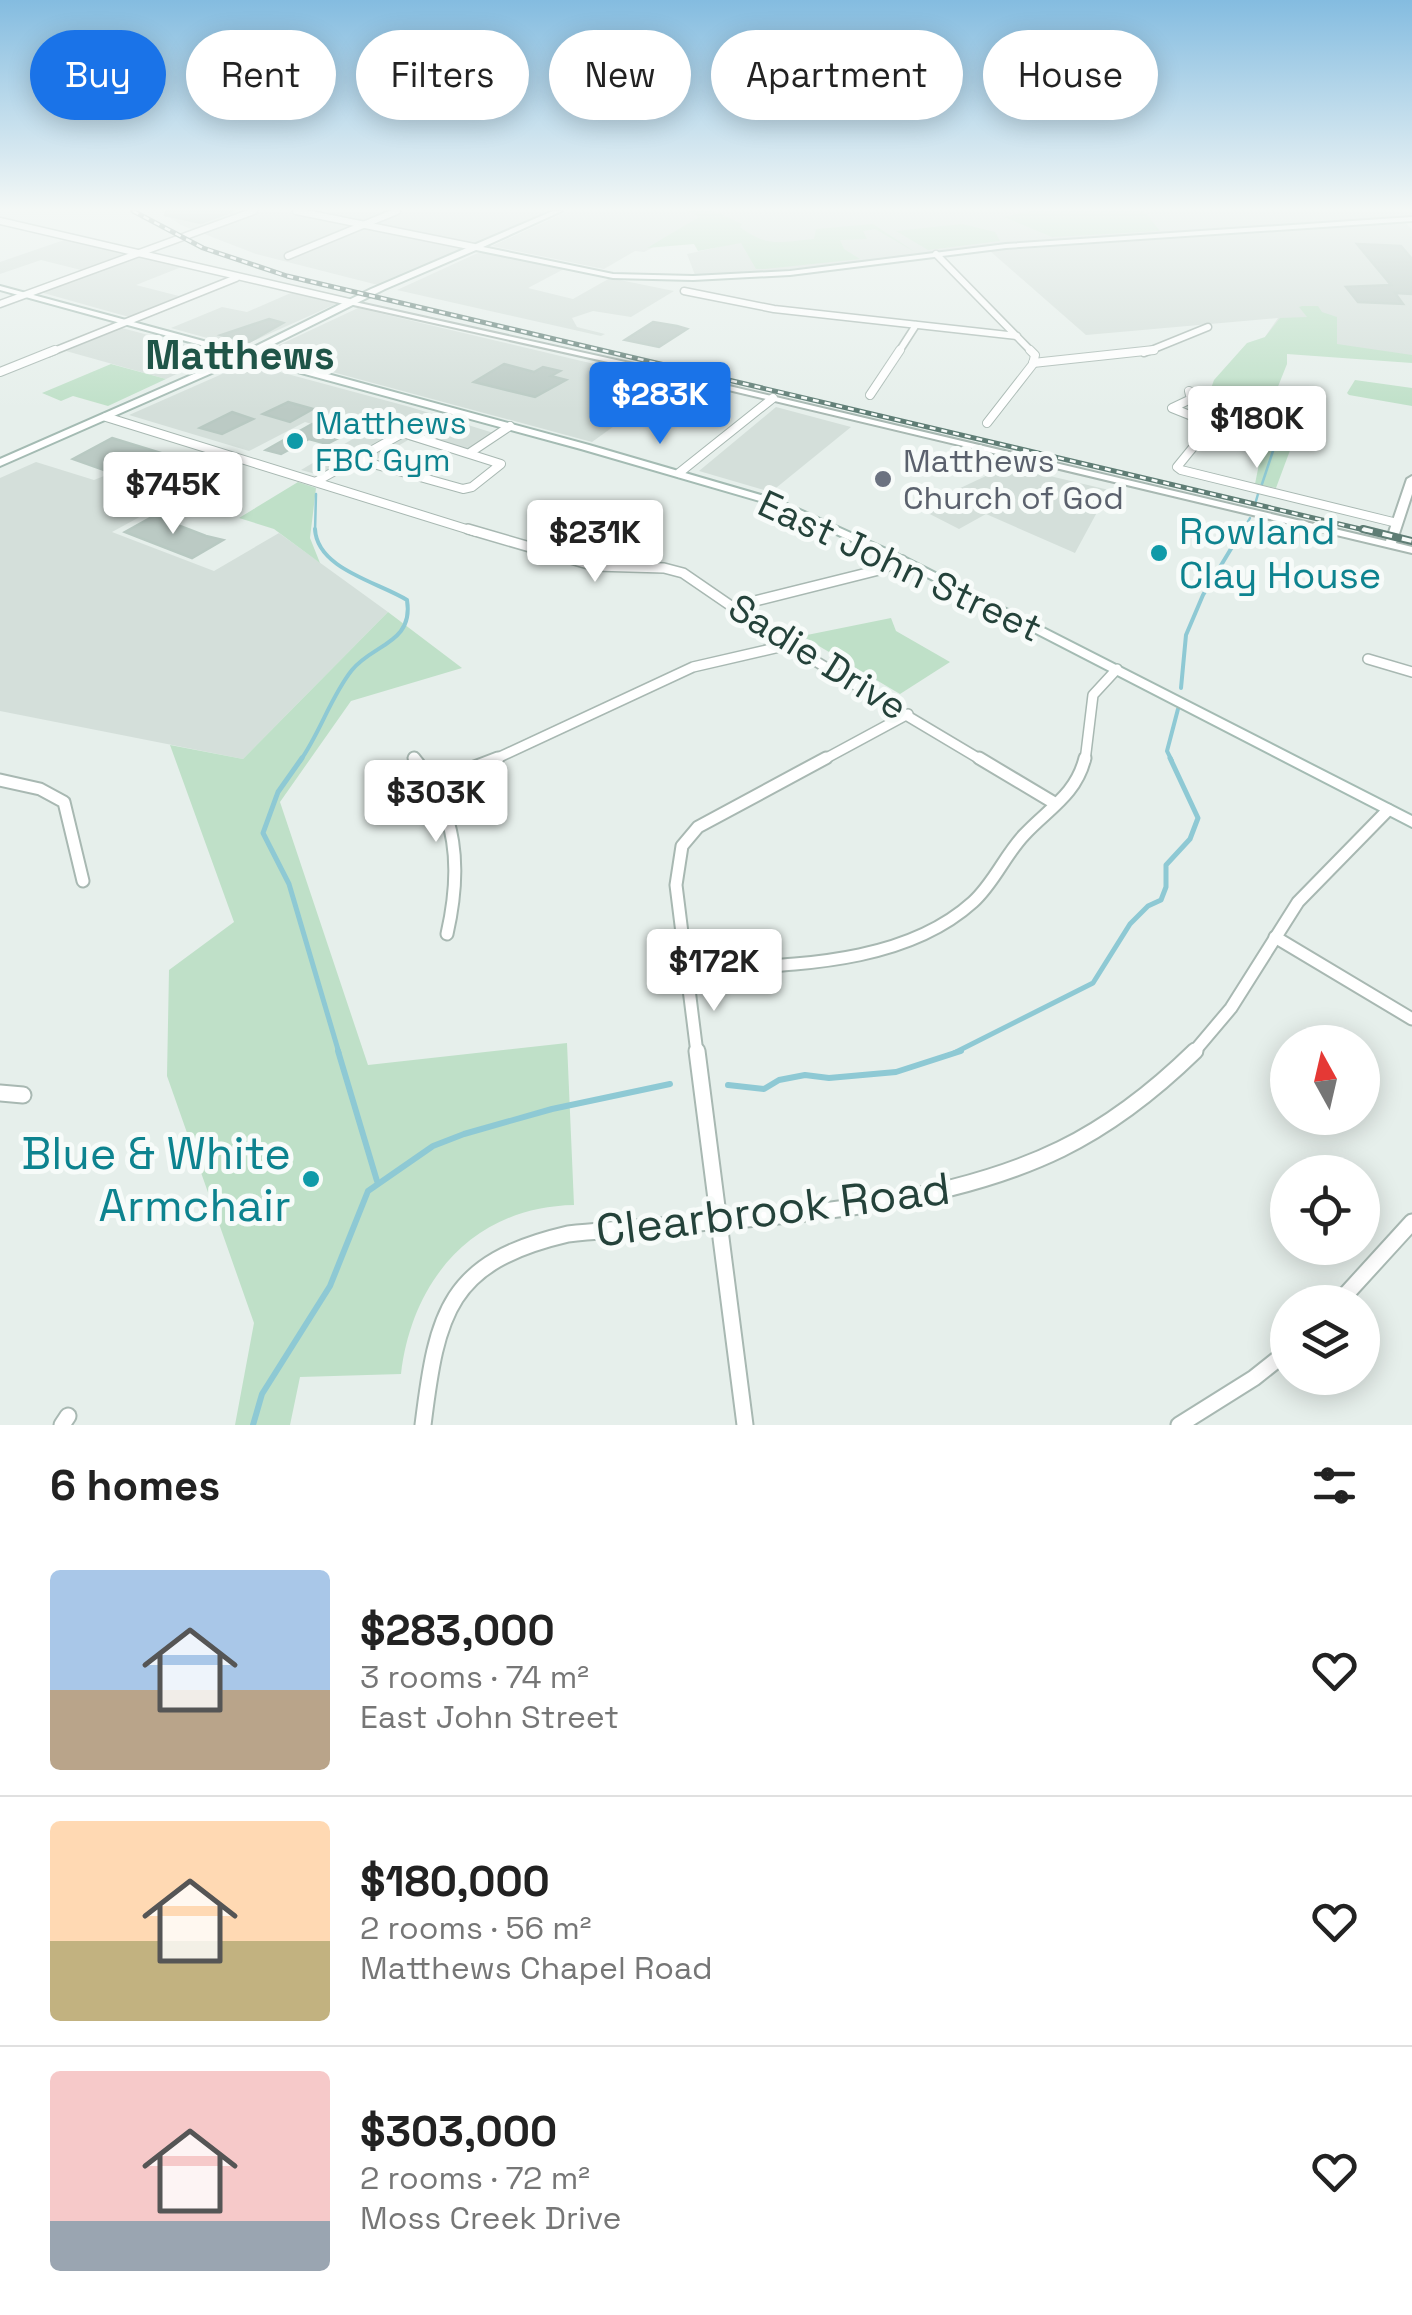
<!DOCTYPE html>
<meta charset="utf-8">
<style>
:root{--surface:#fff;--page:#f6f6f6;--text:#222;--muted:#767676;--line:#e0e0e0;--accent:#1a73e8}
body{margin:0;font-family:"Space Grotesk",sans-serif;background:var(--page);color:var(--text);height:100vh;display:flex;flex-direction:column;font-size:38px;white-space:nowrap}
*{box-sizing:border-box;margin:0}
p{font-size:32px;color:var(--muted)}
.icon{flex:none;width:55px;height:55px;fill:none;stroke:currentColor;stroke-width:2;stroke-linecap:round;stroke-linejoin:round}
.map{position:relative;height:1425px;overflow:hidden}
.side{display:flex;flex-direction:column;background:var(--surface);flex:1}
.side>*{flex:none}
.hud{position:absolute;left:30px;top:30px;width:1352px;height:90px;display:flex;gap:20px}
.needle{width:65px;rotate:352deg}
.controls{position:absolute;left:1270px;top:1025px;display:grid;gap:20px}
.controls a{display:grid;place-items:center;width:110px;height:110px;border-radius:50%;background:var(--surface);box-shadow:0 5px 25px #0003;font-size:50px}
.price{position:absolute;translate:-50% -85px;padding:0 22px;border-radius:10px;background:#fff;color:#222;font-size:32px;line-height:65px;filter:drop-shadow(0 2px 5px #0008)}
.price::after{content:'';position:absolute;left:50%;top:60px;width:30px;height:22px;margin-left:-15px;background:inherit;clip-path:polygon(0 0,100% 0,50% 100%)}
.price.active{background:var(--accent);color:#fff}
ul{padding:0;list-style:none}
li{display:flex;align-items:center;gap:30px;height:250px;padding:0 50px}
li+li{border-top:2px solid var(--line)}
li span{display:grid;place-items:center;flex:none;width:280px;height:200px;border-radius:10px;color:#555}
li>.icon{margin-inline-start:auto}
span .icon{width:120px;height:120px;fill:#fffc;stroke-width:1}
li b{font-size:42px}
h2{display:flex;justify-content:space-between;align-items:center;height:120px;padding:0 50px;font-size:42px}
.tag{padding:0 35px;border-radius:45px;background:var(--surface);box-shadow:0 5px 25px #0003;font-size:35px;line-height:90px}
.tag.active{background:var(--accent);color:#fff}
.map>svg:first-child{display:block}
</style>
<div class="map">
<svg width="1412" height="1425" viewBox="0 0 1412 1425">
<rect width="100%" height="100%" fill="#e6efeb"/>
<g fill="#d4dfda">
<polygon points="160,211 441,212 549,211 378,285 256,254 181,225"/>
<polygon points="569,211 1412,211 1412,216 1049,240 791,269 695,275 687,254 741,242 677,235 644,252 635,251 604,269 492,246"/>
<polygon points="1406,223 1412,230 1412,358 1265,337 1278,318 1086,335 990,251"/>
<polygon points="67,239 127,253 81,270 41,260 0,274 0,262"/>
<polygon points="480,252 564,269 528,288 573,299 610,278 674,291 631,317 593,311 572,318 577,327 605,334 601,336 397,290"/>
<polygon points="139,255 184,266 136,285 179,296 129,317 40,292"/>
<polygon points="293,292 338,303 240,347 171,328 222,307 247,312"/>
<polygon points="358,308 674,383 592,442 262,353"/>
<polygon points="122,328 219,354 166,379 66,351"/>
<polygon points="247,363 410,407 500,435 466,457 408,440 370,463 357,459 327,477 301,470 356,437 305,422 249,451 129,415"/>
<polygon points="776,407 851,427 771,492 699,471"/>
<polygon points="36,462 94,480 104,476 134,485 110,505 158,507 112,532 214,571 279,533 388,612 243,759 0,711 0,478"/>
<polygon points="1007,466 1109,490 1075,553 986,514 959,529 918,508"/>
</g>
<g fill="#bfe0c8">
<path d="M 688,211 L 714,211 L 742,224 L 740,227 C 768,248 780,242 814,239 L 816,229 L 873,224 L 915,252 L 875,229 L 863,231 L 867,239 L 840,240 L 844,249 L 860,259 L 765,269 L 756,269 L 741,243 L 698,251 L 694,244 L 647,248 L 699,217 Z"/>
<polygon points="1029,211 1144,211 1160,231 1052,237 1004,217"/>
<polygon points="962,224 995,232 1000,241 928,250 896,231"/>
<polygon points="1302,306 1318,306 1322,312 1337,317 1337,344 1412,355 1412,363 1287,354 1287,364 1271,404 1290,433 1292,445 1276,488 1255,484 1260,459 1254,452 1217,439 1217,419 1192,412 1192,408 1208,397 1214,380 1247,343 1265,337 1280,318 1307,317 1299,307"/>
<polygon points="111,364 166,379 108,406 73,396 61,401 42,393"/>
<polygon points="1355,380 1412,388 1412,406 1349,395 1347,393"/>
<polygon points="298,482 316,488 310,538 320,563 274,529 239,518"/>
<path d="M 388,612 L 462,668 L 351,701 L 280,802 L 368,1065 L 567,1043 L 574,1205 C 473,1207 412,1280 401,1374 L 300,1377 L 290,1425 L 235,1425 L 254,1323 L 167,1076 L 169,970 L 234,922 L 170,745 L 243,759 Z"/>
<polygon points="891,618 896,631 950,662 900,694 802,636"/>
</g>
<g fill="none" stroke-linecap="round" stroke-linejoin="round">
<g stroke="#8ec9d4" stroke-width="2.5">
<polyline points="1261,487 1280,430 1268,414"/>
<polyline points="1256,501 1258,494"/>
<polyline points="315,532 316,494"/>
<polyline points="1242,532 1250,518"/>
</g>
<g stroke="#8ec9d4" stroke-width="4">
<polyline points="1181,688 1186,635 1203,595 1243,529"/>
<path d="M 300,761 C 320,733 331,696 352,670 C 373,644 414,643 407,600 C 378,582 317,569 315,529"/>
<polyline points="1172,761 1167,751 1178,709"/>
</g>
<g stroke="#8ec9d4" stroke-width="5">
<polyline points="302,758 278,792 263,833 289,884 339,1053"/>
<polyline points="954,1053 1093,983 1130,924 1148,906 1161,900 1166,887 1166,865 1190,839 1198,818 1170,758"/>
</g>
<g stroke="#8ec9d4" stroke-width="6">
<polyline points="338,1051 377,1181"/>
<polyline points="728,1085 764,1089 779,1080 805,1075 829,1078 896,1072 961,1051"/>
<polyline points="253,1425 262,1394 330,1286 368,1191 433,1146 464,1134 552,1109 670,1084"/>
</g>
</g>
<g fill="#bbcac4" stroke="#b8c9c2" stroke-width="2.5">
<polygon points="166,211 233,211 201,223 165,215"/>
<polygon points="1357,244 1401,246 1412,259 1412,294 1395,293 1403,304 1358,302 1346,287 1391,285"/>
<polygon points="269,319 283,323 249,342 221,335"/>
<polygon points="653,322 677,326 687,329 659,347 625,340"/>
<polygon points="504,364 534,372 543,367 560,371 551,376 566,380 535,397 474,382"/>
<polygon points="288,402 313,409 290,422 263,414"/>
<polygon points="232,412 253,419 222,434 200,428"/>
<polygon points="312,424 346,434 327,444 309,439 281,454 266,450"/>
<polygon points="112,438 177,458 197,468 137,500 122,495 150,480 122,471 115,474 73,459"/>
<polygon points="154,516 206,536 223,540 192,558 125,532"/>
</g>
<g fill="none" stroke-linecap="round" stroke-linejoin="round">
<g stroke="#a8b8b2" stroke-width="9">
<g id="minor-far4">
<polyline points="296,211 474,247"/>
<polyline points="0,221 349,302"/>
<polyline points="936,254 1033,353"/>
<polyline points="288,256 397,211"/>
<polyline points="684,291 774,309 1017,336"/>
<polyline points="0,304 254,211"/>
<polyline points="49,353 236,278"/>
<polyline points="898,353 916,325"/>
<polyline points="1144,353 1208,327"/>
</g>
</g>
<g stroke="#a8b8b2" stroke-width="10">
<g id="minor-far3">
<polyline points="1033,363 1154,350"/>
<polyline points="0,372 55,350"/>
<polyline points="1189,391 1191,399 1172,408 1212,424 1177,467 1181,470 1397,523"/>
<polyline points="870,395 900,350"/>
<polyline points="106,417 476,532"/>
<polyline points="987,423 1033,364 1035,355 1030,350"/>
<polyline points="471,452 510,426"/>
<polyline points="679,473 773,398"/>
<polyline points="317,481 403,433 501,464 472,487 463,489 359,460"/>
</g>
</g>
<g stroke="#a8b8b2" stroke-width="12">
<g id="minor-far2">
<polyline points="468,529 595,566 664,568 683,573 785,643 983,761"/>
<polyline points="735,606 879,570 902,560"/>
<polyline points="1368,659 1412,672"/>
<polyline points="491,761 693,667 788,645"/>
<polyline points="821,761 908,714"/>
<polyline points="1085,761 1093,695 1117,669"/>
</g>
</g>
<g stroke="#a8b8b2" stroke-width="15">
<g id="minor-far1">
<path d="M 414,758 C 458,812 462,868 447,934"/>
<polyline points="979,758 1056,804"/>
<polyline points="0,780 40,789 64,802 83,881"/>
<polyline points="435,782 498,758"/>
<polyline points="1275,937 1412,1019"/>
<path d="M 686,971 C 779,964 899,969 973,902 C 994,883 1005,855 1024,835 C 1048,809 1076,795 1085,758"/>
<polyline points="697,1053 676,885 682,846 698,827 826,758"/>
<polyline points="1193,1053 1231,1008 1298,902 1388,810"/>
</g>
</g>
<g stroke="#a8b8b2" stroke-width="19">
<g id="minor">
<polyline points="697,1051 745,1425"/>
<polyline points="0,1093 23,1095"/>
<polyline points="1339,1302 1412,1222"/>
<polyline points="62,1425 68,1416"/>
<path d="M 423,1425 C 437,1312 448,1262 568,1234 C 723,1218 920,1218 1061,1149 C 1112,1124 1155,1090 1195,1051"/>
<polyline points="1179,1425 1254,1378 1288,1351"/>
</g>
</g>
<g stroke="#a8b8b2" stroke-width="4">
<polygon id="tertiary" points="346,300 657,369 1386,541 1407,479 1412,476 1412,494 1396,543 1412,547 1412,553 657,373 349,304 346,304"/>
</g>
<g stroke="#a4bbb3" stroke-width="4">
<polygon id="secondary" points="553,211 562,211 483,247 613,274 693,276 790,271 1006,244 1412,217 1412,221 1006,248 790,275 693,280 613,278 476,250 385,289 254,354 589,445 778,500 906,558 1412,816 1412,827 898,562 770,504 581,449 246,358 0,466 0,459 237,355 0,290 0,286 244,352 371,289"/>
</g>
<use href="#minor-far4" stroke="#fff" stroke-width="6"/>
<use href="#minor-far3" stroke="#fff" stroke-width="8"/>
<use href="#minor-far2" stroke="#fff" stroke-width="9"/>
<use href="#minor-far1" stroke="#fff" stroke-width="11"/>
<use href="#minor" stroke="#fff" stroke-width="15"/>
<use href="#tertiary" fill="#fff" fill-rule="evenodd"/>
<use href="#secondary" fill="#fff" fill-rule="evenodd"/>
<g stroke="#5f7d75" stroke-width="5">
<polyline id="rail-far1" points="133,211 203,248 287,276 1373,532"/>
</g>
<g stroke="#5f7d75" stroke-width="8">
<polyline id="rail" points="1363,529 1412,541"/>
</g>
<use href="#rail-far1" stroke="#f7fbf9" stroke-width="2.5" stroke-dasharray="6" stroke-linecap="butt"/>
<use href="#rail" stroke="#f7fbf9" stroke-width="4" stroke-dasharray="10" stroke-linecap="butt"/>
</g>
<linearGradient id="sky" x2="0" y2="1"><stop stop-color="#84bce0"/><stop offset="0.51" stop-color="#f4f8f6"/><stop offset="1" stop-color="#f4f8f6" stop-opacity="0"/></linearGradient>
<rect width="1412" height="410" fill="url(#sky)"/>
<g fill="#0f9aa8" stroke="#f7fbf9" stroke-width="4">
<circle cx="295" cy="441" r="10"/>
<circle cx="1159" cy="553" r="10"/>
<circle cx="311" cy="1179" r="10"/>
</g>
<circle fill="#6b7280" stroke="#f7fbf9" stroke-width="4" cx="883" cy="479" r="10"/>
<g text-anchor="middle" stroke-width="10" stroke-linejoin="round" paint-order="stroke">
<g font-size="32" fill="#0d838f" stroke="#f7fbf9" text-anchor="start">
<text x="315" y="434">Matthews<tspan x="315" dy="37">FBC Gym</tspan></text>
</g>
<g font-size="32" fill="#5b616d" stroke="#f7fbf9" text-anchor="start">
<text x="903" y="472">Matthews<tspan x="903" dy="37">Church of God</tspan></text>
</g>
<g font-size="38" fill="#0d838f" stroke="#f7fbf9" text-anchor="start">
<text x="1179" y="544">Rowland<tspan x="1179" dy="44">Clay House</tspan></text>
</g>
<g font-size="38" fill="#24423a" stroke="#f7fbf9">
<text transform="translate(900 566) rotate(25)" y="13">East John Street</text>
<text transform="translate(818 657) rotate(32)" y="13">Sadie Drive</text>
</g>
<g font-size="40" font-weight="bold" fill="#1f5548" stroke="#f7fbf9">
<text x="240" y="369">Matthews</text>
</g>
<g font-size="45" fill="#0d838f" stroke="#f7fbf9" text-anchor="end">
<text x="291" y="1169">Blue &amp; White<tspan x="291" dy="52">Armchair</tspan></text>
</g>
<g font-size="45" fill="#24423a" stroke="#f7fbf9">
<text transform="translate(773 1209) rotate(-7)" y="16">Clearbrook Road</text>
</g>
</g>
</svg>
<div class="controls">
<a><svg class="needle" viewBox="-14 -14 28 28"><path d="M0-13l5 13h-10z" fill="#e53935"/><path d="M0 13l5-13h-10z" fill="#767676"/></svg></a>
<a><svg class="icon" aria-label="locate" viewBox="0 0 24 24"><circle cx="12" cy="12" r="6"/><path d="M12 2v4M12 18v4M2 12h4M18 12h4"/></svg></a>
<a><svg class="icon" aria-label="layers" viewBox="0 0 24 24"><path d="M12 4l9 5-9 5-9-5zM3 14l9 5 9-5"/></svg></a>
</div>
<b class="price active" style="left:660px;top:447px">$283K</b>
<b class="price" style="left:1257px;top:471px">$180K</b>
<b class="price" style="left:173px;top:537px">$745K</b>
<b class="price" style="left:595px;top:585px">$231K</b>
<b class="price" style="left:436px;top:845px">$303K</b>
<b class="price" style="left:714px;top:1014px">$172K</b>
<div class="hud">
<a class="tag active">Buy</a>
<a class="tag">Rent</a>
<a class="tag">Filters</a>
<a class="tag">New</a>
<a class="tag">Apartment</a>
<a class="tag">House</a>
</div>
</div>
<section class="side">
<h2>6 homes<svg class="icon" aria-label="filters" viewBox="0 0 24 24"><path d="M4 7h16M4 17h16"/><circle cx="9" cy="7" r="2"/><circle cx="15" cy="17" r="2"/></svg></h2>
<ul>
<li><span style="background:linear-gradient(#a9c7e8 60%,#b9a48a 0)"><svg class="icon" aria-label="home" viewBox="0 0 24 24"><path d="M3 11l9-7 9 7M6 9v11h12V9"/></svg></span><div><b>$283,000</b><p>3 rooms · 74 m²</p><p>East John Street</p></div><svg class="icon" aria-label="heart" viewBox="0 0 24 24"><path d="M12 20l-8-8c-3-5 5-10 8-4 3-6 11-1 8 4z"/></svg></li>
<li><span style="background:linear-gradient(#ffd9b3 60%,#c2b280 0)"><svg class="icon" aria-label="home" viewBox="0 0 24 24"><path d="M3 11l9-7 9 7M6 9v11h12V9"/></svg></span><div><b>$180,000</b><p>2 rooms · 56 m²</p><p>Matthews Chapel Road</p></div><svg class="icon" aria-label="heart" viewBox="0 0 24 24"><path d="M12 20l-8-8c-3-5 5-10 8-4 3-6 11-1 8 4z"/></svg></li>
<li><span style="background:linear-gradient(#f6c9c9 75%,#9aa5b1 0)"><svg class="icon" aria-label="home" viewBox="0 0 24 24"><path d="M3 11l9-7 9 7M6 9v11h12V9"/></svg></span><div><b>$303,000</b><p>2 rooms · 72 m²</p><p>Moss Creek Drive</p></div><svg class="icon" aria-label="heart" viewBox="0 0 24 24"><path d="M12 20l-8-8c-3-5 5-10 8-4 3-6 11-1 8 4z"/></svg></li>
</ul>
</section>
